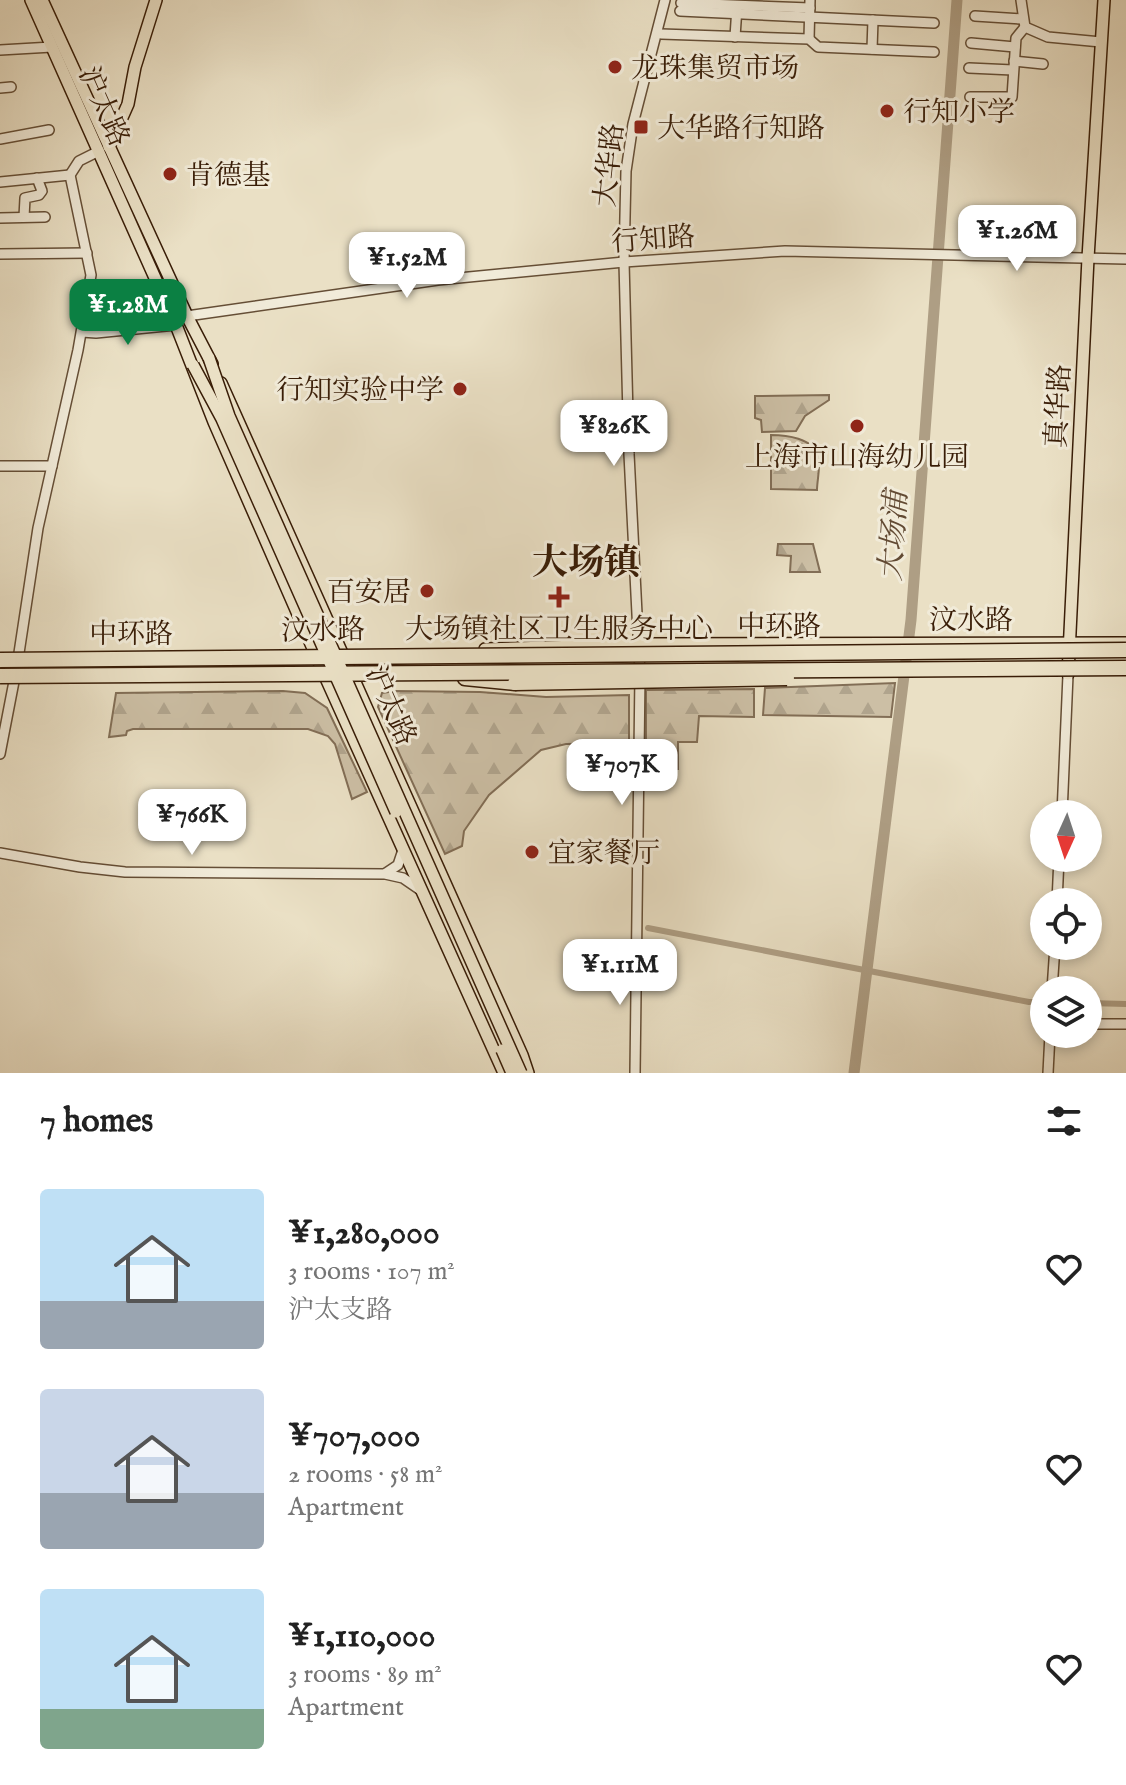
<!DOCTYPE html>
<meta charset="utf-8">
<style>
:root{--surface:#fff;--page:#f2f2f2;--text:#222;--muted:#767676;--accent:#0b8043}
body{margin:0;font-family:"IM FELL English","Noto Serif SC",serif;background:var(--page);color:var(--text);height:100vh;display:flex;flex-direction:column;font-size:30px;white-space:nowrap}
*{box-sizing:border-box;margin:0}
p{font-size:26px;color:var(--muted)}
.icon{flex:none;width:44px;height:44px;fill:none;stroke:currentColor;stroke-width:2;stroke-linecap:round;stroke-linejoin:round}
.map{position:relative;height:1073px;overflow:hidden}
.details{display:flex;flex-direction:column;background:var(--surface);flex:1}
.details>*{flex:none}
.needle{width:52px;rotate:183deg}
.tools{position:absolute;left:1030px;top:800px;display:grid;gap:16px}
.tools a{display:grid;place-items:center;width:72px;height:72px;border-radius:50%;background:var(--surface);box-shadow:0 4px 12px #0003;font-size:40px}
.price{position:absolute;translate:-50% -68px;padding:0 18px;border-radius:16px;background:#fff;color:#222;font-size:26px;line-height:52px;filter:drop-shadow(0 2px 4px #0008)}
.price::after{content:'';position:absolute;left:50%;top:48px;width:24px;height:18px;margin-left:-12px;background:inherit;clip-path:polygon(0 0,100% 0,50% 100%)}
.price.selected{background:var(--accent);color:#fff}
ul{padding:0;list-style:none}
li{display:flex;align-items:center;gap:24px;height:200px;padding:0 40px}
li span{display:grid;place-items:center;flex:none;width:224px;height:160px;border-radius:8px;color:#555}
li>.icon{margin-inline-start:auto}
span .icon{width:96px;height:96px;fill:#fffc;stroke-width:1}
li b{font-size:34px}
h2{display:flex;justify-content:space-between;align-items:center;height:96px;padding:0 40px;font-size:34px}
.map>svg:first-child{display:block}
</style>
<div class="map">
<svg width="1126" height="1073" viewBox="0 0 1126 1073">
<defs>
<pattern id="forest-firs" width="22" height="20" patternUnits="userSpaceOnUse" patternTransform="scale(2)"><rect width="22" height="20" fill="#ccbfa5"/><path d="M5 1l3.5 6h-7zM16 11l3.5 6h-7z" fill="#b0a48d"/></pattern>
</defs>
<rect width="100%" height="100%" fill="#eae0c5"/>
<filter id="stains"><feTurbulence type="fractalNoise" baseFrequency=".0025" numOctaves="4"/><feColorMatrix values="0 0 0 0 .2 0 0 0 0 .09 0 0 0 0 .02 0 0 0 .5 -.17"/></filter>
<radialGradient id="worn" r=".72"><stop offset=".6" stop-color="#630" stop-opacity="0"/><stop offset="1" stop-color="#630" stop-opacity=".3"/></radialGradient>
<g fill="url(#forest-firs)" stroke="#826e56" stroke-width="2">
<polygon points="829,395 829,400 805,416 796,431 762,432 761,420 755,418 755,396"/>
<path d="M 771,435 C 786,435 813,438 818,456 C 821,466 817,480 817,490 L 771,489 Z"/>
<polygon points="778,544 813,544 820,572 790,572 791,556 777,555"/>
<polygon points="895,683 891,717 763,715 765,688"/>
<polygon points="754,689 754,717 699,716 697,742 678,742 678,769 658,769 646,778 646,690"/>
<polygon points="283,691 305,693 327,708 367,792 352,799 335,744 328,736 308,729 133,729 127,731 126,735 109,737 116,693"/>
<polygon points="395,691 480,692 546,697 629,695 629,743 566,744 541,750 489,795 464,831 462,846 445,854 378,707 382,693"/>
</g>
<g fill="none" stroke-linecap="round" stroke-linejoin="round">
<g stroke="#ae9e84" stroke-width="6">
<polyline points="648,928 1029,1002 1044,1002"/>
<polyline points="1088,1003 1126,1004"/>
</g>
<polyline stroke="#ae9e84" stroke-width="11" points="854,1073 911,620 957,0"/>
<g stroke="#654e36" stroke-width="12">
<g id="minor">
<polyline points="1021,0 1025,27 1048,37 1101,42"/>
<polyline points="681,3 810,8"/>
<polyline points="680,11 934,23"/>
<polyline points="975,16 1022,19"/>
<polyline points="661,34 809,39 818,47 934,52"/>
<polyline points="735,37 737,7"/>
<polyline points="809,39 810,0"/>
<polyline points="971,43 1015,47"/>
<polyline points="872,49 873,20"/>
<polyline points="0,50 52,47"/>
<polyline points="1014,61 1043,64"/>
<polyline points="969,68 1013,70"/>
<polyline points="0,88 11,87"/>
<polyline points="970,97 1012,97 1016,38 1025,27"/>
<polyline points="0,139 49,130"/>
<polyline points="0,182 70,175"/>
<polyline points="24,217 25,198 39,195 42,191 37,178"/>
<polyline points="0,218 45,217"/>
<polyline points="0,254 87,253"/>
<polyline points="187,316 438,280 624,262 785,251 1126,259"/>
<polyline points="82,332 96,333 176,325"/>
<polyline points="0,466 52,466"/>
<polyline points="0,754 17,666 38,528 78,350 91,275 70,175 79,161 99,151"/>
<polyline points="1062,814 1068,675"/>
<polyline points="0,853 80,867 125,872 385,874 403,878 419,889"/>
<polyline points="386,873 398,865 403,850"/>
<polyline points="1057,902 1059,858"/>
<polyline points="1052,990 1055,946"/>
<polyline points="1088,1024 1126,1024"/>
<polyline points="635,1073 640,674 629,454 624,262 626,171 633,124 665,0"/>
<polyline points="1048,1073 1050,1034"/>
</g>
</g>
<g stroke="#391d07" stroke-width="14">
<g id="major">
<polyline points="31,0 176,325 214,422 325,676 504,1073"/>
<polyline points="42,0 187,316 212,364"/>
<polyline points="109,147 128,104 135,67 156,0"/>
<polyline points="221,383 522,1055 528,1073"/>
<polyline points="485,649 640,644 1126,643"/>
<polyline points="1068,674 1088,258 1104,0"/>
</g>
</g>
<g stroke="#391d07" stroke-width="17">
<polyline id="highway" points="465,678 515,683"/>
</g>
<use href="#minor" stroke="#f1ebd9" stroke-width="9"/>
<use href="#major" stroke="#eae0c5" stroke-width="11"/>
<use href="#highway" stroke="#eae0c5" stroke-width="14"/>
<g stroke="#391d07" stroke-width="14" stroke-linecap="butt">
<g id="major-bridge">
<polyline points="209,358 229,416 521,1073"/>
<polyline points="193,365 222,419 396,812"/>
<polyline points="502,1050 512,1073"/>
</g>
</g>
<g stroke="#391d07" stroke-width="17" stroke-linecap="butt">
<g id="highway-bridge">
<polyline points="0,660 1126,650"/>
<polyline points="0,676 1126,668"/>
<polyline points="515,683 787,678"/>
</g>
</g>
<use href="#major-bridge" stroke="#eae0c5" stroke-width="11"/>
<use href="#highway-bridge" stroke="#eae0c5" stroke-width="14"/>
</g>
<g fill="#8f2418" stroke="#f1ebd9" stroke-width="3">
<circle cx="615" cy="67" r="8"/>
<circle cx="887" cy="111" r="8"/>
<rect x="633" y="119" width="16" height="16" rx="4"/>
<circle cx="170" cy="174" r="8"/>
<circle cx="460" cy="389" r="8"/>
<circle cx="857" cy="426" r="8"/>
<circle cx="427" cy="591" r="8"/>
<path d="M555 585h8v8h8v8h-8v8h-8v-8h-8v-8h8z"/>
<circle cx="532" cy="852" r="8"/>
</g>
<g text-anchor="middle" stroke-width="6" stroke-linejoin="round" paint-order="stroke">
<g font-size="28" fill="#391d07" stroke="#f1ebd9" text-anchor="start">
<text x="631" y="77">龙珠集贸市场</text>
<text x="903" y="121">行知小学</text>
<text x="657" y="137">大华路行知路</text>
<text x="186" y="184">肯德基</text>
<text x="444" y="399" text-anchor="end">行知实验中学</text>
<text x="857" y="466" text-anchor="middle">上海市山海幼儿园</text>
<text x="411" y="601" text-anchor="end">百安居</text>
<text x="559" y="638" text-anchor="middle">大场镇社区卫生服务中心</text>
<text x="548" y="862">宜家餐厅</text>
</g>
<g font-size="28" fill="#391d07" stroke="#f1ebd9">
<text transform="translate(105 106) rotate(66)" y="10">沪太路</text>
<text transform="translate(608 165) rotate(-84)" y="10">大华路</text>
<text transform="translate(653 238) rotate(-4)" y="10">行知路</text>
<text transform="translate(1057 406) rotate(-87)" y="10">真华路</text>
<text x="971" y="629">汶水路</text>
<text x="779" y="635">中环路</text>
<text transform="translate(323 629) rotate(-1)" y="10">汶水路</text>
<text x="131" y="643">中环路</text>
<text transform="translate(392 705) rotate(66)" y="10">沪太路</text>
</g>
<g font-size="30" font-style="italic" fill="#624a33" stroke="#f1ebd9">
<text transform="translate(893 536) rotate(-86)" y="10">大场浦</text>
</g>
<g font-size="36" font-weight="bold" fill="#391d07" stroke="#f1ebd9">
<text x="586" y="574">大场镇</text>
</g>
</g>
<rect width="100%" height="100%" filter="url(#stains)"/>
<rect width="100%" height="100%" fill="url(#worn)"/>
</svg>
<div class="tools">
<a><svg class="needle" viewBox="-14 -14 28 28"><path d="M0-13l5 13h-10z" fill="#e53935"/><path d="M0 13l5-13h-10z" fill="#767676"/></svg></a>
<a><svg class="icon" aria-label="locate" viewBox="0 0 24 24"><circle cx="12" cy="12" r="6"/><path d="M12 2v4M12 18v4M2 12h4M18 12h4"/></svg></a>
<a><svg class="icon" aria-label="layers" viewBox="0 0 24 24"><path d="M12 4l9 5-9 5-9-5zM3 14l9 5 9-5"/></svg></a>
</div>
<b class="price" style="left:1017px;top:273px">¥1.26M</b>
<b class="price" style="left:407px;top:300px">¥1.52M</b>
<b class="price selected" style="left:128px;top:347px">¥1.28M</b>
<b class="price" style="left:614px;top:468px">¥826K</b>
<b class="price" style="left:622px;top:807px">¥707K</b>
<b class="price" style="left:192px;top:857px">¥766K</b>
<b class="price" style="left:620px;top:1007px">¥1.11M</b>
</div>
<section class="details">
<h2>7 homes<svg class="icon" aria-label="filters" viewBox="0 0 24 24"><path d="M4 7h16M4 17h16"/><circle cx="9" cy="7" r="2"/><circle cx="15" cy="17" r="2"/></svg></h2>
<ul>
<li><span style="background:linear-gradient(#bfe0f5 70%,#9aa5b1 0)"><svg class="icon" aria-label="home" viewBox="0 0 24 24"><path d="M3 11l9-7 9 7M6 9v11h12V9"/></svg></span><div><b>¥1,280,000</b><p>3 rooms · 107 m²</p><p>沪太支路</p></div><svg class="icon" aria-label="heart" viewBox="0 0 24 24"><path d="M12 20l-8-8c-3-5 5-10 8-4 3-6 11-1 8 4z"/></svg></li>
<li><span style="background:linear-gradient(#c9d6e8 65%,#9aa5b1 0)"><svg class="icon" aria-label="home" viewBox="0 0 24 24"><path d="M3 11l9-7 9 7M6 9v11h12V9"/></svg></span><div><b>¥707,000</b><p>2 rooms · 58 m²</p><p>Apartment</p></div><svg class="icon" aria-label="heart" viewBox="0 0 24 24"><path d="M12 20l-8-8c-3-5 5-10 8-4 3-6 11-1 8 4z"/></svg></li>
<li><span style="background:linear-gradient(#bfe0f5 75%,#7fa58c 0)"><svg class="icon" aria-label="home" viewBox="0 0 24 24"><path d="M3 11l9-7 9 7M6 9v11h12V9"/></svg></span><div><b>¥1,110,000</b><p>3 rooms · 89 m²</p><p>Apartment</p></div><svg class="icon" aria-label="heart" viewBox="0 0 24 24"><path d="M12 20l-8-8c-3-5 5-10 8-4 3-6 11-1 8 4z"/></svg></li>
</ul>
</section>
